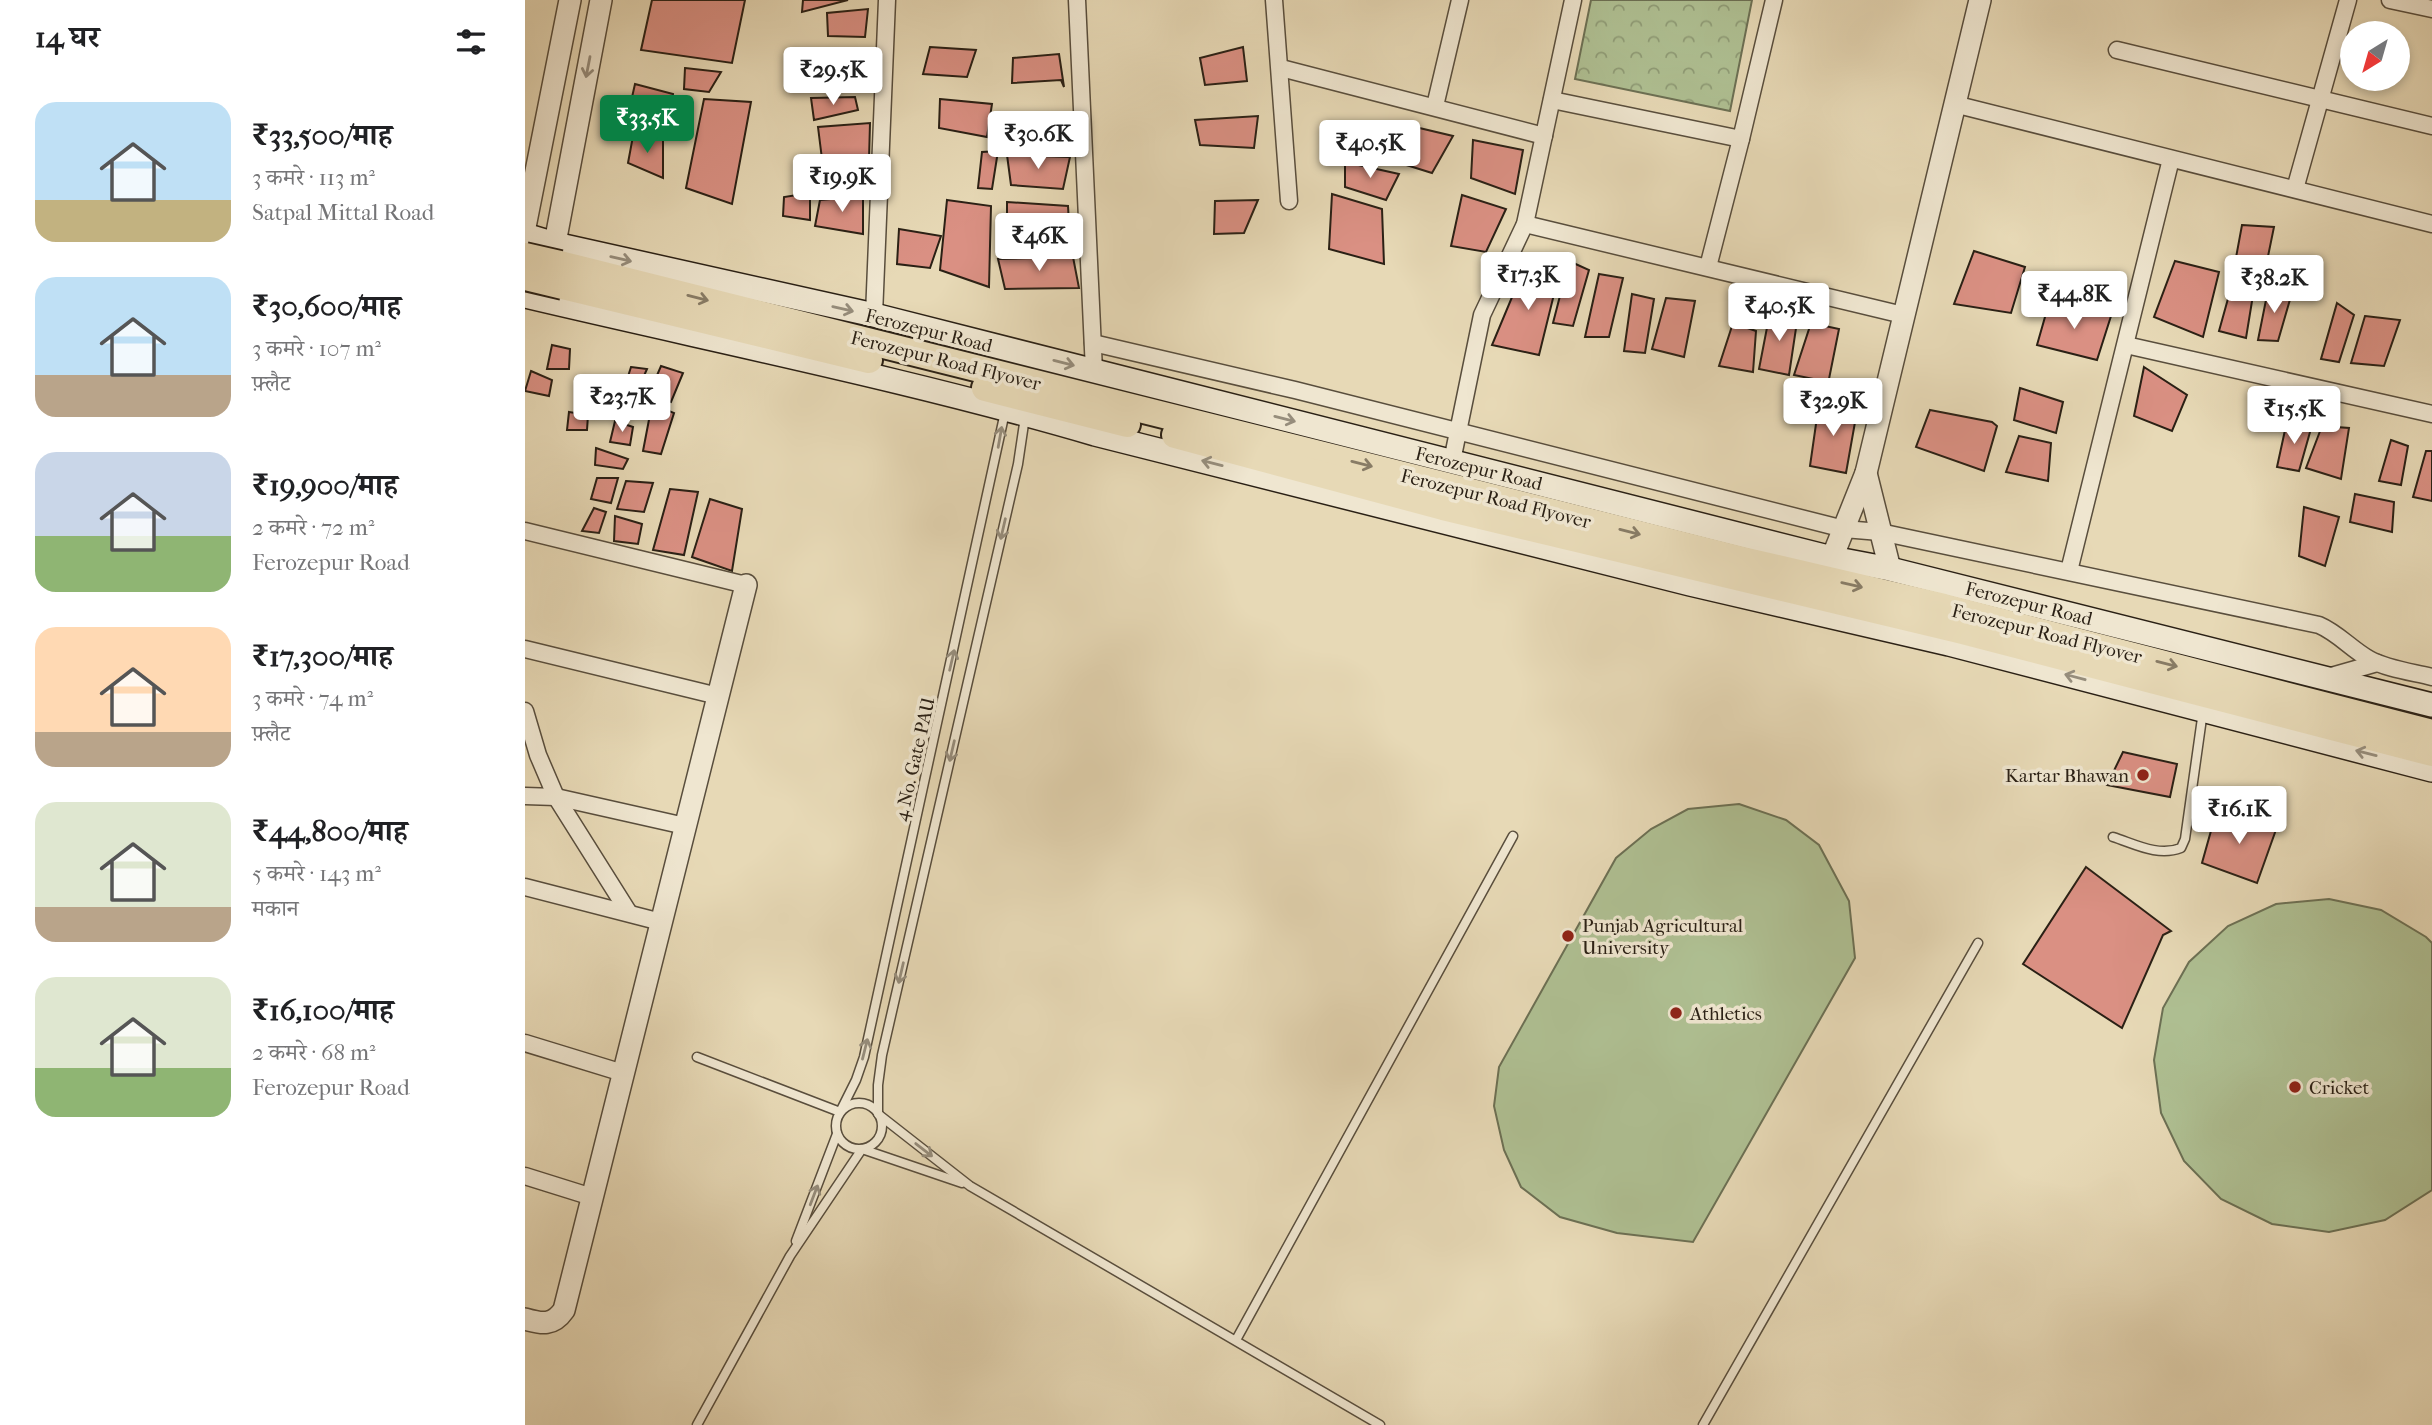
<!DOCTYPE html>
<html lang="hi">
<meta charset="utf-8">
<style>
:root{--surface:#fff;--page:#f2f2f2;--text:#202124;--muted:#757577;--accent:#0b8043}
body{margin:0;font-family:"IM FELL French Canon","Noto Serif Devanagari",serif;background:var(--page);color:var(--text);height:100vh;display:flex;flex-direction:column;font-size:26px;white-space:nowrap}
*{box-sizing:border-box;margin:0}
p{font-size:23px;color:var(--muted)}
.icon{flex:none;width:38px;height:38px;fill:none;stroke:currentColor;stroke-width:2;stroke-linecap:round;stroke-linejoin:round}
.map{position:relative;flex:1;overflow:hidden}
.sheet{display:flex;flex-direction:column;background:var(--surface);width:525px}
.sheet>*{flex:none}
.needle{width:46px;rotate:217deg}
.controls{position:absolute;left:1815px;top:21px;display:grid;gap:14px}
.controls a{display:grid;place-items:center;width:70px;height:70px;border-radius:50%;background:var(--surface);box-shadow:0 4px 10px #0003;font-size:35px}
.price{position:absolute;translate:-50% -60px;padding:0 16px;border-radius:7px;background:#fff;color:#222;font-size:23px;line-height:46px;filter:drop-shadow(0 2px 4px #0008)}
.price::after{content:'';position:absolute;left:50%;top:42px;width:21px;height:16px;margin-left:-10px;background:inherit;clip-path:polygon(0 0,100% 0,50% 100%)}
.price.selected{background:var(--accent);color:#fff}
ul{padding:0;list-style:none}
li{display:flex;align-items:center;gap:21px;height:175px;padding:0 35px}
li span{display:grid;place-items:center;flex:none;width:196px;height:140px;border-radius:21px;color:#555}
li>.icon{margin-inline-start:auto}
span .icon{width:84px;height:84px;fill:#fffc;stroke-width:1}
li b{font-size:30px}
h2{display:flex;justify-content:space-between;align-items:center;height:84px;padding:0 35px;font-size:30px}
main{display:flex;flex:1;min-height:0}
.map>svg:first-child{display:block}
</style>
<main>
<section class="sheet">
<h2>14 घर<svg class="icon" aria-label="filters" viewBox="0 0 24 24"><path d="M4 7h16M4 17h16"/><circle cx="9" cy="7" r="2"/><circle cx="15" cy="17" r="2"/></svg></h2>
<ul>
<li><span style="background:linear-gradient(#bfe0f5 70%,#c2b280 0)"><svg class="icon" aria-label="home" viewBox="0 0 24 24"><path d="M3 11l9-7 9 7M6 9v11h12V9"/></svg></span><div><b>₹33,500/माह</b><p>3 कमरे · 113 m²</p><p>Satpal Mittal Road</p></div></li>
<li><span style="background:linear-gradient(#bfe0f5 70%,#b9a48a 0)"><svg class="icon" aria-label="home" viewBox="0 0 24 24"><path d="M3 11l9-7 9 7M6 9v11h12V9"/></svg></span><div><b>₹30,600/माह</b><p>3 कमरे · 107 m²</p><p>फ़्लैट</p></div></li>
<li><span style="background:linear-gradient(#c9d6e8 60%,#8fb573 0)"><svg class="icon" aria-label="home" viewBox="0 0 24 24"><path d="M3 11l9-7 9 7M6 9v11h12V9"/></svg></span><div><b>₹19,900/माह</b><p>2 कमरे · 72 m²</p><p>Ferozepur Road</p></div></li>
<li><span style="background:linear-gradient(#ffd9b3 75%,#b9a48a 0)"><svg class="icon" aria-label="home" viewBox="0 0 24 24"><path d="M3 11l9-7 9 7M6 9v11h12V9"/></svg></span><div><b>₹17,300/माह</b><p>3 कमरे · 74 m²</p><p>फ़्लैट</p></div></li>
<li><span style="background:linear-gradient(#dfe7d0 75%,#b9a48a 0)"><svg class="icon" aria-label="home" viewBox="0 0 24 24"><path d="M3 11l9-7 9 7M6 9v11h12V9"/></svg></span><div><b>₹44,800/माह</b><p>5 कमरे · 143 m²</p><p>मकान</p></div></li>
<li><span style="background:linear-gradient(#dfe7d0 65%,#8fb573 0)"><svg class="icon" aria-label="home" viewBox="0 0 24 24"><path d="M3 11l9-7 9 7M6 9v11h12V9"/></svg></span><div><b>₹16,100/माह</b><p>2 कमरे · 68 m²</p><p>Ferozepur Road</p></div></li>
</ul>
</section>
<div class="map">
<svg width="1907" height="1425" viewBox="0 0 1907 1425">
<defs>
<pattern id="park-crowns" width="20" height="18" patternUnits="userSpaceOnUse" patternTransform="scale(1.75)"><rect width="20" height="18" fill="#afc093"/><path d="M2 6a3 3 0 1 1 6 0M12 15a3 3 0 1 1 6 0" fill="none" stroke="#8f9c77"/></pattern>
</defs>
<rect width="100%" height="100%" fill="#e7d9b6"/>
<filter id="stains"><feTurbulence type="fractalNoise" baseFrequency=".00286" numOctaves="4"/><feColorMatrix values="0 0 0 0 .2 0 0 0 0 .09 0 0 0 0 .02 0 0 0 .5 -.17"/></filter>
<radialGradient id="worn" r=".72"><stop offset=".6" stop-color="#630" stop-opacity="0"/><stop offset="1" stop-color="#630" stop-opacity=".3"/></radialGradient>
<polygon fill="url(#park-crowns)" stroke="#6c7054" stroke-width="2" points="1066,0 1227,0 1205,111 1050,79"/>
<g fill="#afc093" stroke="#6c7054" stroke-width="2">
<polygon points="1214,804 1261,820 1294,845 1324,901 1330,958 1168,1242 1092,1233 1035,1217 996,1187 979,1150 969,1106 974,1067 1091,858 1126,829 1163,809"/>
<polygon points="1804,899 1856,910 1901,937 1907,943 1907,1190 1860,1220 1804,1232 1747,1224 1696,1199 1659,1161 1636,1113 1629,1060 1638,1008 1664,962 1703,926 1751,904"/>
</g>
<g fill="#da9083" stroke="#2a2015" stroke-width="2">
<polygon points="127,0 220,0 207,63 116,50"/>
<polygon points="278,0 323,0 277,12"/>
<polygon points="343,9 340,37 303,36 302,13"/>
<polygon points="405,47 451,50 442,77 398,74"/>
<polygon points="718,47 722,81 680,85 675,58"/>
<polygon points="341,49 343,90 309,90 300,51"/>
<polygon points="534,54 539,87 536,80 487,83 488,58"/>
<polygon points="160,68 196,72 184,92 159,89"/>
<polygon points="110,84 148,94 144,129 103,115"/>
<polygon points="330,97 333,110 289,120 286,98"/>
<polygon points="179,99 226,102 207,204 161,188"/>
<polygon points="415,99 467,104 462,137 414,128"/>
<polygon points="733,116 729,148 675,145 670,120"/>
<polygon points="479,117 535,121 535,145 484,142"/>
<polygon points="345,123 344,160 297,159 293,127"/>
<polygon points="886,126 928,136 907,173 875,163"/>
<polygon points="108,136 138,140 138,178 103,163"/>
<polygon points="948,140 998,150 990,194 946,178"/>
<polygon points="473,151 467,189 453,188 457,152"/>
<polygon points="482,155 545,157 538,189 486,185"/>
<polygon points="820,162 874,174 861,200 820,187"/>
<polygon points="285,193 285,220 258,216 259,197"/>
<polygon points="807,194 857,209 859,264 804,249"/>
<polygon points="937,195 981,209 961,252 926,246"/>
<polygon points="338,196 338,234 290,226 295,200"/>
<polygon points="422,200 466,206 464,287 415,270"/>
<polygon points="733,200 719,233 689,234 690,201"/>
<polygon points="482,202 543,206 545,242 482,239"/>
<polygon points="1717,225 1749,227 1740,271 1710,263"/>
<polygon points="374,229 416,236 405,268 372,264"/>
<polygon points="1449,251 1500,267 1486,313 1429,304"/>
<polygon points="548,257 554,288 480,289 473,259"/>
<polygon points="1044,261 1064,270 1048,326 1028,323"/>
<polygon points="1650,261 1694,272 1678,337 1629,317"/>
<polygon points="1000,266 1034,274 1014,355 967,345"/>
<polygon points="1711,270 1729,289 1721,338 1694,331"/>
<polygon points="1074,274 1098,278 1084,337 1060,337"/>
<polygon points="1744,285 1766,296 1753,341 1733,340"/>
<polygon points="1107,294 1129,299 1120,353 1099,351"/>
<polygon points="1141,298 1170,301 1159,357 1127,349"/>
<polygon points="1524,303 1586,316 1572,360 1512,345"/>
<polygon points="1812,303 1829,315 1814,362 1796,359"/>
<polygon points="1245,312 1273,315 1264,375 1234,369"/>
<polygon points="1840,316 1875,320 1859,366 1826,363"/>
<polygon points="1208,323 1231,331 1228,372 1194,366"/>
<polygon points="1286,323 1314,329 1304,379 1298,381 1269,375"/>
<polygon points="27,345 45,349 44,369 22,369"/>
<polygon points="136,366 158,373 146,402 124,394"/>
<polygon points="106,367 122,369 115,385 99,389"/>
<polygon points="1619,367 1662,395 1647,431 1609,416"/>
<polygon points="6,371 27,380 24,396 0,391"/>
<polygon points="90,388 114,399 111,416 85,410"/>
<polygon points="1495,388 1538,402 1531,433 1489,420"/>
<polygon points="1294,403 1332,411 1321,473 1285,466"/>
<polygon points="127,404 149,413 136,454 118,451"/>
<polygon points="1405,410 1467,422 1472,426 1459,471 1391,447"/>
<polygon points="44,412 63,415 62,430 42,430"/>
<polygon points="90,421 108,427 105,445 85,442"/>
<polygon points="1762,421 1787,425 1774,471 1752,467"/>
<polygon points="1797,426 1824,428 1816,479 1781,468"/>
<polygon points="1494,436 1526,443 1523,481 1481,472"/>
<polygon points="1866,440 1883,446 1876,485 1854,481"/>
<polygon points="71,448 103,459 98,469 70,465"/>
<polygon points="1901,451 1907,451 1907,501 1888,497"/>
<polygon points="72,478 93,478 86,503 66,499"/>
<polygon points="101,481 128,483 119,512 92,509"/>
<polygon points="145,489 173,492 159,555 128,550"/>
<polygon points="1830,494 1869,502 1867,532 1825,522"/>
<polygon points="185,499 217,509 207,571 167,557"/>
<polygon points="1779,507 1814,517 1800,566 1774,556"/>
<polygon points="69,508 81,512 74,533 57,531"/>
<polygon points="90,516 117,524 113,544 89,541"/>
<polygon points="1598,752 1652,764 1645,797 1582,785"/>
<polygon points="1691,813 1753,824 1732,883 1677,863"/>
<polygon points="1561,867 1646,931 1638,935 1597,1028 1498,964"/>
</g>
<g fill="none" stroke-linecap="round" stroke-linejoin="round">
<g stroke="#594e3d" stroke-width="11">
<g id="service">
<polyline points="500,417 493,464 357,1055 353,1085 353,1114 445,1186 855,1425"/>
<path d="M 1588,837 C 1610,844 1633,857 1656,848 L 1660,839 L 1678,711"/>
<polyline points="172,1057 315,1112 331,1080 339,1057 480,412"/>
<circle cx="334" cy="1126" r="23"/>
<polyline points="271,1241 312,1134"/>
<polyline points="711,1340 988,836"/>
<polyline points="172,1425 265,1256 337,1149 437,1183"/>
<polyline points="1178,1425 1453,943"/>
</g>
</g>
<g stroke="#594e3d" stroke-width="19">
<g id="minor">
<polyline points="552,0 569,371"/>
<polyline points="749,0 764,201"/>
<polyline points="1865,0 1907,9"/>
<polyline points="1592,50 1907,126"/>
<polyline points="756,68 1019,136"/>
<polyline points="1027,100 1216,139"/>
<polyline points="1429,104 1907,224"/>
<polyline points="910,106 935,0"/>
<polyline points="1770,189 1823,0"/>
<polyline points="1000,224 1378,315"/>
<polyline points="1183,267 1216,139 1249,0"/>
<polyline points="349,315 362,0"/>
<path d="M 568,343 L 770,390 L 1319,529 L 1355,532 L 1794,625 C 1813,633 1826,649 1844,659 C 1862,669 1887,672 1907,677"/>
<polyline points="1601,345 1907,414"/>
<polyline points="927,461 957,315 1000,224 1048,0"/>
<polyline points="0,531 221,585"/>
<polyline points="1544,571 1646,159"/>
<polyline points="0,649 193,696"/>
<polyline points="1803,677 1852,663"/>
<polyline points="0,711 13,755 31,797 104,913"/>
<polyline points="0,796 31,797 160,826"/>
<polyline points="0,887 136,922"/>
<polyline points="0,1043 98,1073"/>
<polyline points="0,1176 67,1197"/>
</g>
</g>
<g stroke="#594e3d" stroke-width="24">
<g id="tertiary">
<polyline points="0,227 45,0"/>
<polyline points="27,259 76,0"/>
<polyline points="1341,473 1365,569"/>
<polyline points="1307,558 1341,473 1455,0"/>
<path d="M 0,1319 C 17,1324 28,1326 39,1310 L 221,585"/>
</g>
</g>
<g stroke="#2a2015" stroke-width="26">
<g id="secondary">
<polyline points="0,235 30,244 349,315 1307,558 1365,569 1907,705"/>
<path d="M 0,296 C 190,341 382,379 570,434 L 1165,584 L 1424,644 L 1907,770"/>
</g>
</g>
<g stroke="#2a2015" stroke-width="30">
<g id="primary">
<polyline points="35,264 1218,560 1419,607 1907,733"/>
<polyline points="38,286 344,360"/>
<polyline points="460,388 602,424"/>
<polyline points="650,435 918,507 1434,630 1907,753"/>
</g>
</g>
<use href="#service" stroke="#efe6d0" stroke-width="8"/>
<use href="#minor" stroke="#efe6d0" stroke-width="16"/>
<use href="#tertiary" stroke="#efe6d0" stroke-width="21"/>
<use href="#secondary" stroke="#efe6d0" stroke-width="23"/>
<use href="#primary" stroke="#e7d9b6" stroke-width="26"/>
<g stroke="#2a2015" stroke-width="30" stroke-linecap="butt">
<g id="primary-bridge">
<polyline points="0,256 35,264"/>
<polyline points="0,277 38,286"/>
</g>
</g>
<use href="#primary-bridge" stroke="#e7d9b6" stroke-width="26"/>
</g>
<defs><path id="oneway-shaft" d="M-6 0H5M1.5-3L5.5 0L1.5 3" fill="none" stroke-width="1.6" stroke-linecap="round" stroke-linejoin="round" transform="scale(1.75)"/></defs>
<g stroke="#968d7c">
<use href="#oneway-shaft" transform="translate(63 67) rotate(101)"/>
<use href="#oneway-shaft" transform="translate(96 259) rotate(13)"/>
<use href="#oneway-shaft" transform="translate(318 309) rotate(13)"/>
<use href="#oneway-shaft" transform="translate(539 363) rotate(14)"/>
<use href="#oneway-shaft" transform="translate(760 419) rotate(14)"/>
<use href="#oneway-shaft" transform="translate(475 437) rotate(-80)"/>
<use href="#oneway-shaft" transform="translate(687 463) rotate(-166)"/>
<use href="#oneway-shaft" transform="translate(478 529) rotate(103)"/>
<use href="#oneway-shaft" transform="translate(427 660) rotate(-77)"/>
<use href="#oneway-shaft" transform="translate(1550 677) rotate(-165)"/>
<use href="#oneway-shaft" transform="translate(427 751) rotate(103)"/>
<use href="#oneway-shaft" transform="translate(1841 753) rotate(-166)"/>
<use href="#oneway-shaft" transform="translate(376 973) rotate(103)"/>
<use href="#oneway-shaft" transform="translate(340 1049) rotate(-76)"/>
<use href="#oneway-shaft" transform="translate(399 1150) rotate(38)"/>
<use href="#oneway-shaft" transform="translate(289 1195) rotate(-69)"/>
</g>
<g stroke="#887c66">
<use href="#oneway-shaft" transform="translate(173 298) rotate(14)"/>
<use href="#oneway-shaft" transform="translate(837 464) rotate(14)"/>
<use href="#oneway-shaft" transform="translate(1105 532) rotate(14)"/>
<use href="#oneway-shaft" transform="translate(1327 585) rotate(13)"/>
<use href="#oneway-shaft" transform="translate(1642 664) rotate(14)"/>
</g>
<g fill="#8f2418" stroke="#efe6d0" stroke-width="2.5">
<circle cx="1618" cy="775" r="7"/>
<circle cx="1043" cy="936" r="7"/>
<circle cx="1151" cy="1013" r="7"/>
<circle cx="1770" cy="1087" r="7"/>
</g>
<g text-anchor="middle" stroke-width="7" stroke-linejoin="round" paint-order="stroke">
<g font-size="19" fill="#2a2015" stroke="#efe6d0">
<text transform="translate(404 330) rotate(14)" y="7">Ferozepur Road</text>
<text transform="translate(421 360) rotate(14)" y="7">Ferozepur Road Flyover</text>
<text transform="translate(954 468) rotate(14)" y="7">Ferozepur Road</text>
<text transform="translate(971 498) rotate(14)" y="7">Ferozepur Road Flyover</text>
<text transform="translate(1504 603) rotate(14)" y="7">Ferozepur Road</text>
<text transform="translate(1522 633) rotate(14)" y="7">Ferozepur Road Flyover</text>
<text transform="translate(389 759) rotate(-77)" y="7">4 No. Gate PAU</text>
</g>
<g font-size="19" fill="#2a2015" stroke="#efe6d0" text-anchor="start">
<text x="1604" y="782" text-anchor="end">Kartar Bhawan</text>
<text x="1057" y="932">Punjab Agricultural<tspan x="1057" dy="22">University</tspan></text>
<text x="1165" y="1020">Athletics</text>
<text x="1784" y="1094">Cricket</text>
</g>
</g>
<rect width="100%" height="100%" filter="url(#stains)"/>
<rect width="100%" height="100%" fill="url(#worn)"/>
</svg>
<div class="controls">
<a><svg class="needle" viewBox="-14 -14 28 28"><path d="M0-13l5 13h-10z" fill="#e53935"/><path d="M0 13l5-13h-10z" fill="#757577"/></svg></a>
</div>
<b class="price" style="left:308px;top:107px">₹29.5K</b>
<b class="price selected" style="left:122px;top:155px">₹33.5K</b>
<b class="price" style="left:513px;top:171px">₹30.6K</b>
<b class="price" style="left:845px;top:180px">₹40.5K</b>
<b class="price" style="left:317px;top:214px">₹19.9K</b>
<b class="price" style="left:514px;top:273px">₹46K</b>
<b class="price" style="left:1003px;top:312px">₹17.3K</b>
<b class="price" style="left:1749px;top:315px">₹38.2K</b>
<b class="price" style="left:1549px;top:331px">₹44.8K</b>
<b class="price" style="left:1254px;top:343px">₹40.5K</b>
<b class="price" style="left:97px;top:434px">₹23.7K</b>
<b class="price" style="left:1308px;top:438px">₹32.9K</b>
<b class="price" style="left:1769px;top:446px">₹15.5K</b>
<b class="price" style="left:1714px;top:846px">₹16.1K</b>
</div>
</main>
